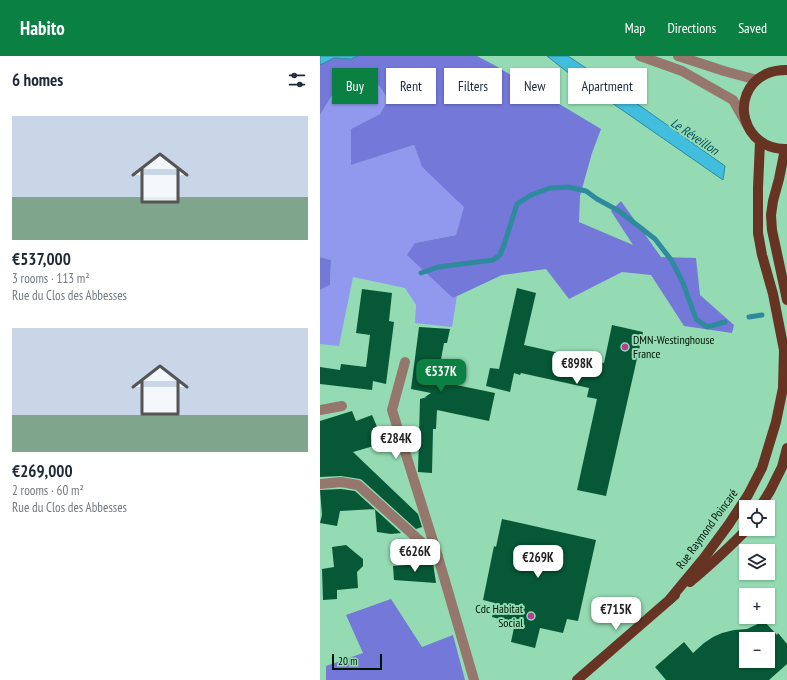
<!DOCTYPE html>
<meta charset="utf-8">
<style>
:root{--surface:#fff;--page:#f2f2f3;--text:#1f2937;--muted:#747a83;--accent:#0b8043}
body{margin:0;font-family:"PT Sans Narrow",sans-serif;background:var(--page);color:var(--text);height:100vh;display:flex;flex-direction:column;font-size:15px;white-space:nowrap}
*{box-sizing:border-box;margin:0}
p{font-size:13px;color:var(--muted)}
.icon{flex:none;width:22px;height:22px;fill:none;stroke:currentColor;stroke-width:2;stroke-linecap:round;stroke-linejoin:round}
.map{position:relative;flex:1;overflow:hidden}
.sheet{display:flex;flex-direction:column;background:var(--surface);width:320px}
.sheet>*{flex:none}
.top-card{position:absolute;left:12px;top:12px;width:380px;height:36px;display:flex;gap:8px}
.controls{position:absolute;left:419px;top:444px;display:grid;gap:8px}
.controls a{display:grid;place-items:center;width:36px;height:36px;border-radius:0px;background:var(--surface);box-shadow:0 1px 3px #0004;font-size:20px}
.scale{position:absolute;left:12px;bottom:10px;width:50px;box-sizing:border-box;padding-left:4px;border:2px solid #001407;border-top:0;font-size:11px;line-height:14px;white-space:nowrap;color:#001407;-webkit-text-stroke:3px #94dbb3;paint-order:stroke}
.price{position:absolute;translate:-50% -34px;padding:0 9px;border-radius:8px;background:#fff;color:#222;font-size:13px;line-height:26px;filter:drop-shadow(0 1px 2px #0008)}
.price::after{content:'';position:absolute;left:50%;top:24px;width:12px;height:9px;margin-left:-6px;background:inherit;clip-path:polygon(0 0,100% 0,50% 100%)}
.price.selected{background:var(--accent);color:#fff}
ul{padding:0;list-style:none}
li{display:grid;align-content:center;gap:8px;height:212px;padding:0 12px}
li span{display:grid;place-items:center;height:124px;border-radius:0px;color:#555}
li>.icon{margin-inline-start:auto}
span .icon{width:72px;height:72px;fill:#fffc;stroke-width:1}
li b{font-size:17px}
h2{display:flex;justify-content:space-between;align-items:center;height:48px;padding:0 12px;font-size:17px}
.pill{padding:0 14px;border-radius:0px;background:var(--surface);box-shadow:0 1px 3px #0004;font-size:14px;line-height:36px}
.pill.selected{background:var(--accent);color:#fff}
header{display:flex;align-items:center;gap:24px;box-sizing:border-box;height:56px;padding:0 20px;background:var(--accent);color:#fff}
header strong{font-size:19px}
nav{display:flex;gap:22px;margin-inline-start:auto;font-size:14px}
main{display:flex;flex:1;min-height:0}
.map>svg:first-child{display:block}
</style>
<header>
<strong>Habito</strong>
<nav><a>Map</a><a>Directions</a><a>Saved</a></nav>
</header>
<main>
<section class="sheet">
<h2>6 homes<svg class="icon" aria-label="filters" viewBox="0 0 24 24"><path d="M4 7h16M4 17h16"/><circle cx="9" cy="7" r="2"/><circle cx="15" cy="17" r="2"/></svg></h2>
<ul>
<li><span style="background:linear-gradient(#c9d6e8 65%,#7fa58c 0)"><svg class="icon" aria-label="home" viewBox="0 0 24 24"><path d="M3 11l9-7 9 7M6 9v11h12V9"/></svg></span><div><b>€537,000</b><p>3 rooms · 113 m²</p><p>Rue du Clos des Abbesses</p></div></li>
<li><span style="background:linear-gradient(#c9d6e8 70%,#7fa58c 0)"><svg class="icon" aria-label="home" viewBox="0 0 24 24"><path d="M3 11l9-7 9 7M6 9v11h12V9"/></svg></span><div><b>€269,000</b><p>2 rooms · 60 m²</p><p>Rue du Clos des Abbesses</p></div></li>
</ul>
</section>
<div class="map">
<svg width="467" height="624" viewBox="0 0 467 624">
<rect width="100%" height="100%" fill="#94dbb3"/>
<polygon fill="#9199ee" points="54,22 68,43 60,58 31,73 31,109 94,89 102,111 145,151 136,179 95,187 133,242 137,240 132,271 95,267 96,249 85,232 33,221 19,290 0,288 0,234 10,229 11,204 0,201 0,59 17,31"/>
<g fill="#7378d9">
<polygon points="0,0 157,0 176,10 281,73 272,97 260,140 259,166 313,189 291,155 301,145 341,201 376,202 380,239 414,269 412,277 364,270 331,219 302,216 249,243 226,213 182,219 133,242 87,199 95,187 136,179 144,151 102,111 94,89 31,109 31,73 60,58 68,43 54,22 17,31 0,59"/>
<polygon points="0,201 11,204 10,229 0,234"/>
<polygon points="71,543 102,591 133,579 145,624 6,624 6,610 43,597 26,559"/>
</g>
<g fill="#41bddd" stroke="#2e8a9d">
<polygon points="0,0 38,0 31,3 14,2 0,9"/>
<polygon points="227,0 248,0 278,20 405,110 403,124 246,15"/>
</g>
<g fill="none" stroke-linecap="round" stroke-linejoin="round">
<g stroke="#2e8a9d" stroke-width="5">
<polyline points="101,217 118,211 173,204 180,199 185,186 197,148 211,139 230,132 248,131 266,135 277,143 299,155 335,183 352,205 363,227 376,263 387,271 405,266"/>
<polyline points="429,261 442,259"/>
</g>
</g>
<g fill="#065837" fill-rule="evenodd">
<polygon points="197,232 216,237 204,289 284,307 292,269 323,276 286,440 257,434 277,343 267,341 269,332 201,317 200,319 194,317 190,336 166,330 170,312 179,313"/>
<polygon points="42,233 72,237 69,265 74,266 66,328 53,325 52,334 0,328 0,311 20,314 21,308 46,311 50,279 36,277"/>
<polygon points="99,271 130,273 127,287 124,287 117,325 175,337 169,365 117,354 116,373 113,373 112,417 98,416 100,343 107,341 105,341 111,337 91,333"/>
<polygon points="32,355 36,365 52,359 64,387 33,396 98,458 102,471 96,473 42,424 40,423 21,420 0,421 0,365"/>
<polygon points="21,433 35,435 81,477 71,478 57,476 55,453 20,455 17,470 0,467 2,459 0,434"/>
<polygon points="182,463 276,484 258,565 247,563 243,577 220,572 215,592 191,586 195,567 172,561 175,547 163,544 174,490 176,491"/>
<polygon points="26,489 43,503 43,510 37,516 38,532 17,534 17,543 3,544 2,513 14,511 12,491"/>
<polygon points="113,507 116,527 74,524 73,510"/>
<path d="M 444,565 L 457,579 L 458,577 L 467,588 L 467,608 L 449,624 L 346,624 L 335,611 L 364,586 L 373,597 L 384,587 L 393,581 L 402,577 L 414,574 L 427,573 ZM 426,583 L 448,583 L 448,605 L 426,605 Z"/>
</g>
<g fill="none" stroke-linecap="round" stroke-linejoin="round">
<g stroke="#96776d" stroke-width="10">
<polyline points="320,0 362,15 413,44 426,67"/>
<polyline points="358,0 404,15 437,24"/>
<polyline points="85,306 72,354 118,501 154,624"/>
<polyline points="0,354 22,350"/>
<polyline points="0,428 21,426 38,429 118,501"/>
</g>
<g stroke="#673424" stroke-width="10">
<path d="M 467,14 C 460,14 452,15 446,18 C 407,37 423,95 467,93"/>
<polyline points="465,93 459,123 453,145 451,159 452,174 467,244"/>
<polyline points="440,451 450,435 462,411 467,392"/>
<path d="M 370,526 C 390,509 409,492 427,473"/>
<polyline points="350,543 384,502 409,468 428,439 442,412 456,366 463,332 464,294 453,238 442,199 438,177 438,132 440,86"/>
<polyline points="257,624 355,539"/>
</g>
</g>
<g fill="#b43f97" stroke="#94dbb3" stroke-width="1.5">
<circle cx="305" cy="291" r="4"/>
<circle cx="211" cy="560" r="4"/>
</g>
<g text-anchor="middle" stroke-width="4" stroke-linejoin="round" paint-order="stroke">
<g font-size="12" fill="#001407" stroke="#94dbb3" text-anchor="start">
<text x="313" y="288">DMN-Westinghouse<tspan x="313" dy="14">France</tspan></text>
<text x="203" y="557" text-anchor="end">Cdc Habitat<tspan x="203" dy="14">Social</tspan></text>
</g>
<g font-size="12" fill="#001407" stroke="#94dbb3">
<text transform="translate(387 473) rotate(-54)" y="4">Rue Raymond Poincaré</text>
</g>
<g font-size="13" font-style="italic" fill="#0a5263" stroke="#94dbb3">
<text transform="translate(375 80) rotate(34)" y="5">Le Réveillon</text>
</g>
</g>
</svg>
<div class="controls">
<a><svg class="icon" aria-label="locate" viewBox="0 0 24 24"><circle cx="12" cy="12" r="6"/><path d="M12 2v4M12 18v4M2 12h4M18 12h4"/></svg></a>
<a><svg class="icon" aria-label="layers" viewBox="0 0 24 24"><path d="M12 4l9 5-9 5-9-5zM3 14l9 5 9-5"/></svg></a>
<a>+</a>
<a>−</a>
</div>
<div class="scale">20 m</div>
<b class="price" style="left:257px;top:329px">€898K</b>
<b class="price selected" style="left:121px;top:337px">€537K</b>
<b class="price" style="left:76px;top:404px">€284K</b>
<b class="price" style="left:95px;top:517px">€626K</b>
<b class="price" style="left:218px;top:523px">€269K</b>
<b class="price" style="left:296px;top:575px">€715K</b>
<div class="top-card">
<a class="pill selected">Buy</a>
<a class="pill">Rent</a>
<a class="pill">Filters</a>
<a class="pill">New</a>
<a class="pill">Apartment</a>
</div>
</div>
</main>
